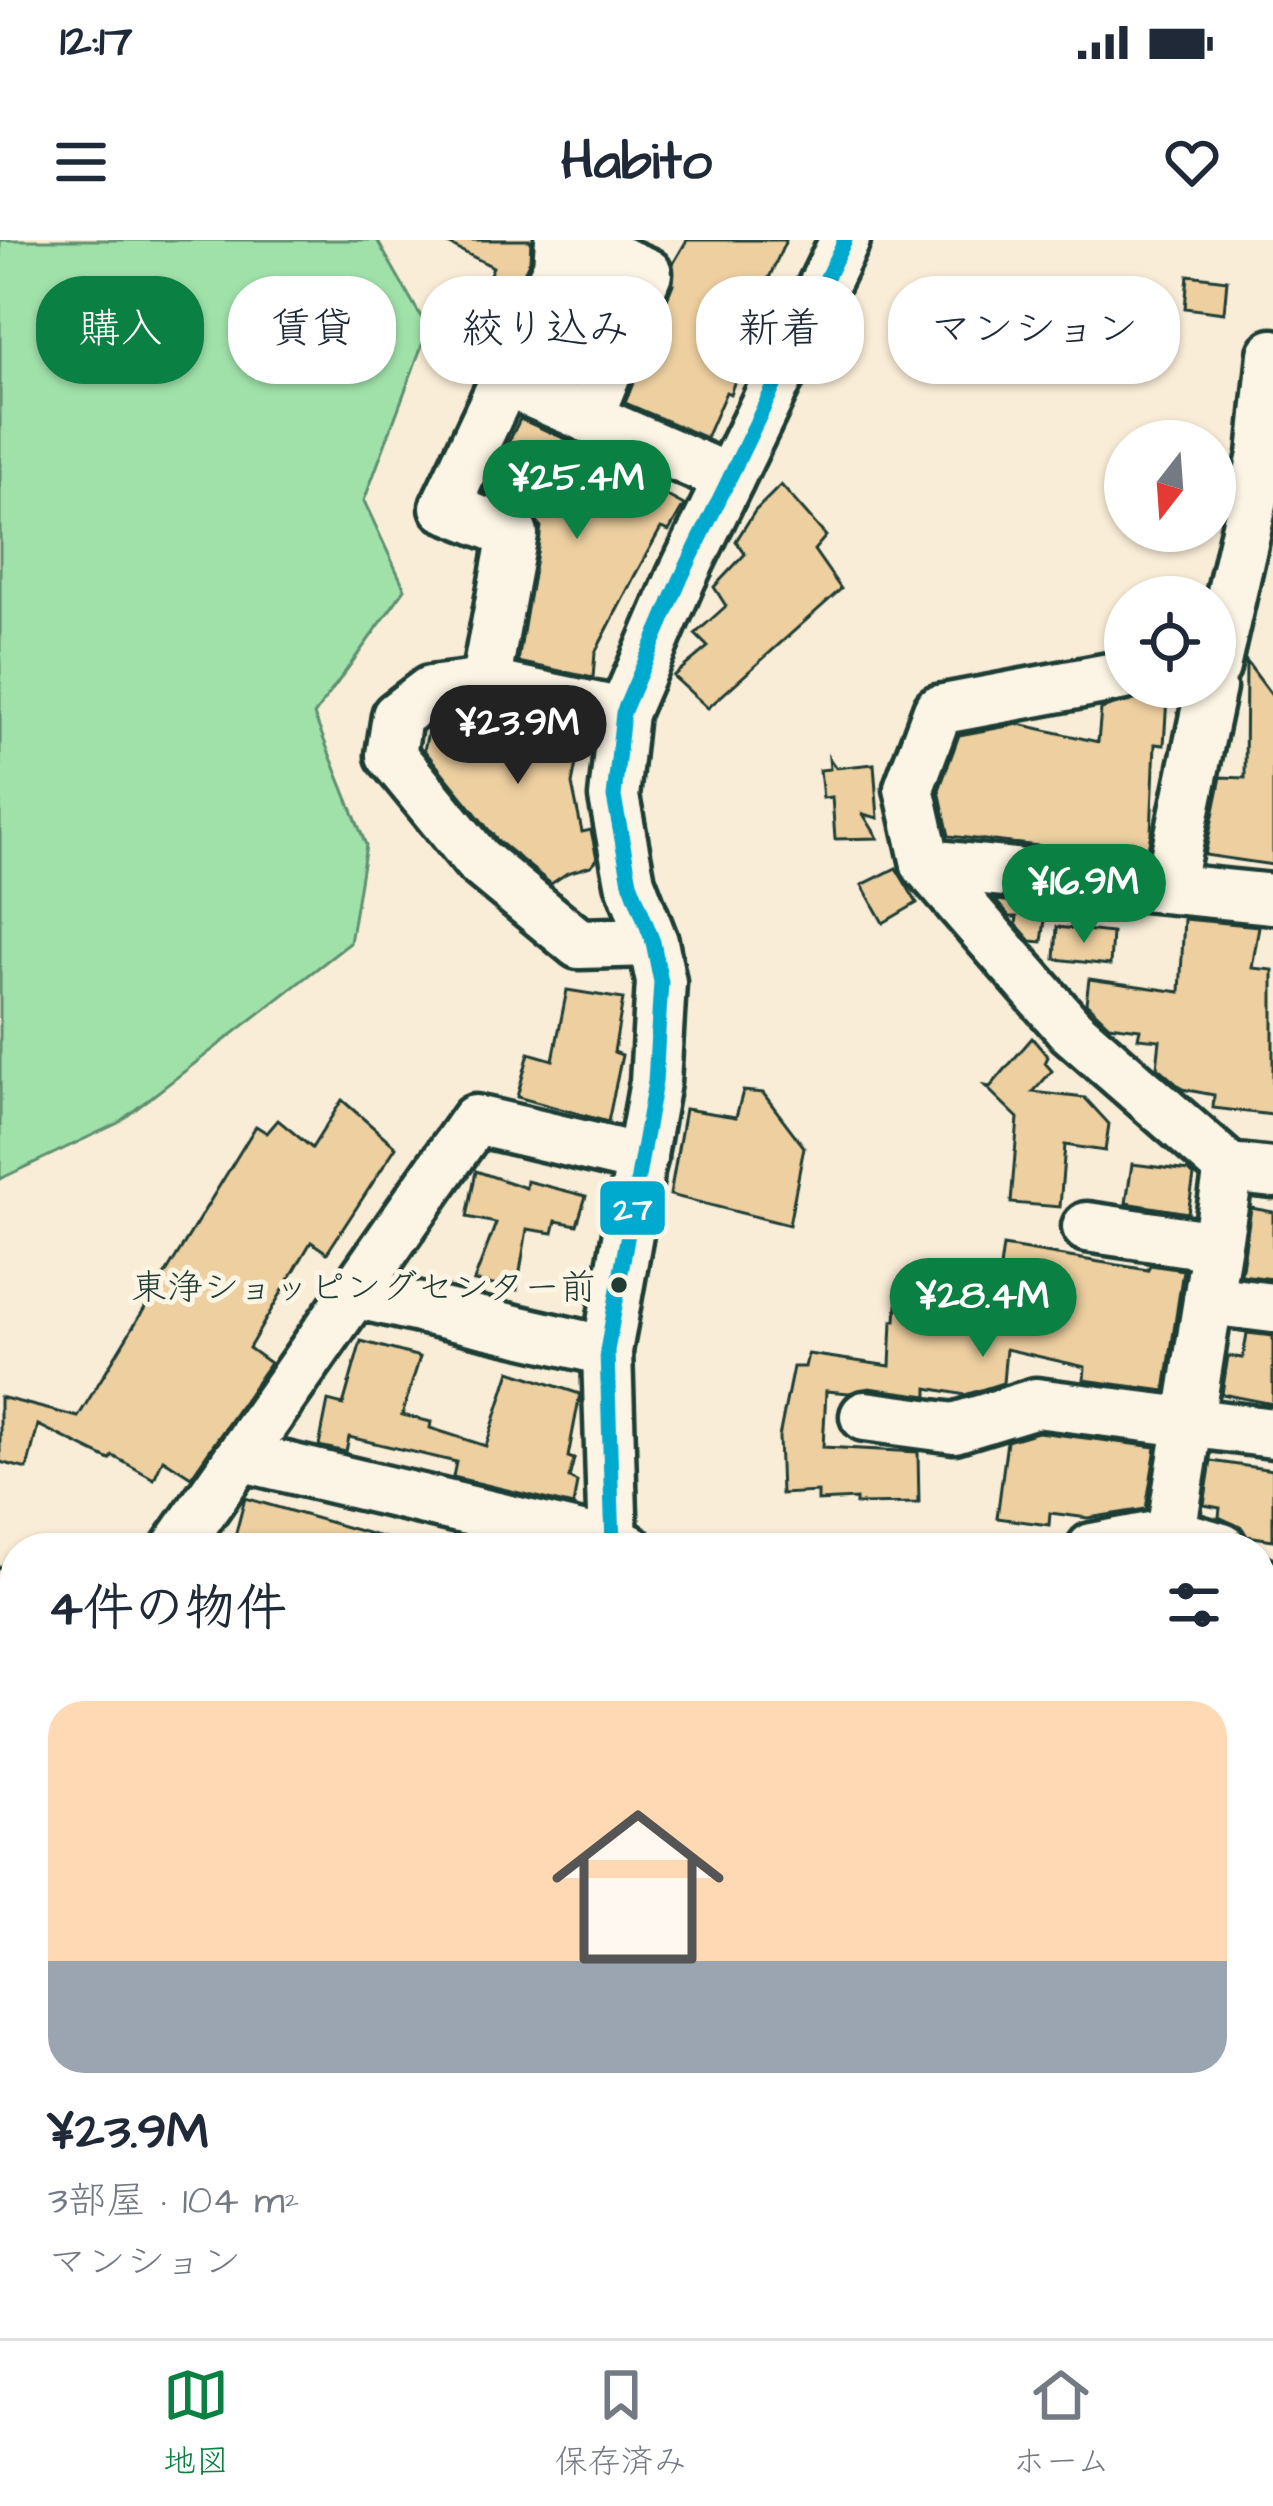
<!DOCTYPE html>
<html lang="ja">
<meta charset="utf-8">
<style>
:root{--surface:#fff;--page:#f2f2f3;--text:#1f2937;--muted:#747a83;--line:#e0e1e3;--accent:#0b8043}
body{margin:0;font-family:"Architects Daughter","Klee One",sans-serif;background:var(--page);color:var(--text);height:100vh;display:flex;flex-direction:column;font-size:45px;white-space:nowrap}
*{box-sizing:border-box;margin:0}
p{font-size:39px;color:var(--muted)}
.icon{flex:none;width:66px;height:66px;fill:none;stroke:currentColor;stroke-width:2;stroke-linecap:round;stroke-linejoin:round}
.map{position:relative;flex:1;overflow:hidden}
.panel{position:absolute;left:0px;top:1293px;width:1275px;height:807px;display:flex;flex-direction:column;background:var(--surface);border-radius:48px 48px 0 0;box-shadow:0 3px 9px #0004}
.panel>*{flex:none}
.banner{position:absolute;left:36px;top:36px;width:1203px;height:108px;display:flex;gap:24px}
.needle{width:78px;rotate:197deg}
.controls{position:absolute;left:1104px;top:180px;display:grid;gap:24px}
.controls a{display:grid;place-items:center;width:132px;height:132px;border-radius:50%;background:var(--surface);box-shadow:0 3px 9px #0004;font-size:60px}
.price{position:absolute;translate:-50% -102px;padding:0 27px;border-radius:42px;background:var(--accent);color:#fff;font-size:39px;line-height:78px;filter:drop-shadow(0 3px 6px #0008)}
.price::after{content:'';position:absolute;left:50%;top:72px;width:36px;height:27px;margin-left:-18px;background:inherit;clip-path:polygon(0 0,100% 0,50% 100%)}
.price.on{background:#222;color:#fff}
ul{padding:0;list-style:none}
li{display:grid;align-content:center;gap:24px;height:636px;padding:0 48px}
li span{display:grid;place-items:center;height:372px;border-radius:36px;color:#555}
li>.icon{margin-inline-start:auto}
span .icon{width:216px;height:216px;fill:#fffc;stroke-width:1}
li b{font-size:51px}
h2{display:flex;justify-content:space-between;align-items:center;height:144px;padding:0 48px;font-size:51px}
.tag{padding:0 42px;border-radius:48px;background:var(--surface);box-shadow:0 3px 9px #0004;font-size:42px;line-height:108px}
.tag.on{background:var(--accent);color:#fff}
.status{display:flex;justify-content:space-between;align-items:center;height:84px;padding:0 60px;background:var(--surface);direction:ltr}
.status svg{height:33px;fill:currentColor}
header{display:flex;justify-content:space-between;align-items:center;height:156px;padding:0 48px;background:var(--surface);font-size:54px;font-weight:800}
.tab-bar{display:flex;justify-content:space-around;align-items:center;height:168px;border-top:3px solid var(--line);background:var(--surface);font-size:33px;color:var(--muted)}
.tab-bar a{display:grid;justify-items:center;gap:6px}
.tab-bar .on{color:var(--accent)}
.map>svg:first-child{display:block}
</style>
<div class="status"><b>12:17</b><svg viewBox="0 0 49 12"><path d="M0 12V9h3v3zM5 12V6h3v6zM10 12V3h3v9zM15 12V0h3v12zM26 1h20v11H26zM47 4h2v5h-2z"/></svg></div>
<header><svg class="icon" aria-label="menu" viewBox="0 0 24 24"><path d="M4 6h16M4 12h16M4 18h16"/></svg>Habito<svg class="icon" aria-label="heart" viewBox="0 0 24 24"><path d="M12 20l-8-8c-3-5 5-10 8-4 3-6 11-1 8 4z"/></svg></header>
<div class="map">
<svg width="1273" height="2098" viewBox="0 0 1273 2098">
<rect width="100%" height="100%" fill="#f9edd7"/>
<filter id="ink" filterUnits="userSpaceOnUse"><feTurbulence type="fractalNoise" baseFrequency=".00833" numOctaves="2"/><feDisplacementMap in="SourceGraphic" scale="24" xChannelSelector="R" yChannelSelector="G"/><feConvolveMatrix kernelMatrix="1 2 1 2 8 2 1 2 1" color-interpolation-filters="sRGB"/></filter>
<g filter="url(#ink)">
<g fill="#a0e1aa" stroke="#608f6f" stroke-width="3">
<polygon points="0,0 377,0 428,89 364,261 405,349 314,475 366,605 350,703 118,883 0,939"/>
<polygon points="0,1868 15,1870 15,2085 257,2085 259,2098 0,2098"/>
</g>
<g fill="#edcfa0" stroke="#1f3d34" stroke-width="3">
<polygon points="440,0 531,0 530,20 505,72 479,59 493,27"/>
<polygon points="687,0 786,0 757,65 762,67 730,154 726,152 706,198 625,163 673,44 673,24"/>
<polygon points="1188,35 1227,40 1224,73 1185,68"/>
<polygon points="584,37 610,48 574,136 544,123"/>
<polygon points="520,179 588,209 623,228 621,231 684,265 669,291 661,288 635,335 595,413 593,438 518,422 541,287 524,268 484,252"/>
<polygon points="781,245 826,296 814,310 841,349 708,468 673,436 708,407 695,394 726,366 714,347 745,314 736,301 755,271"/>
<polygon points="1246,421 1273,457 1273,625 1205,615 1221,537 1245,538"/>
<polygon points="1144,456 1167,458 1164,505 1155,504 1151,593 1146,618 949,596 939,550 959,495 1019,484 1098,502 1101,469"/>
<polygon points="484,473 582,493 572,544 582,592 591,590 597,619 591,626 567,633 551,644 497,600 424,510 429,488 441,478 457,476 476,483 478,474"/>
<polygon points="829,518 836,528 874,524 878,578 863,574 878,598 835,599 832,557 823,558 820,530 830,529"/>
<polygon points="896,628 917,663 883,683 862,645"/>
<polygon points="995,660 1047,665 1042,702 1031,701 1016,684 1017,677 1010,677"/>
<polygon points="1184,679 1259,686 1252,728 1273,730 1273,875 1213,868 1214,855 1182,849 1157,827 1160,800 1138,798 1140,789 1109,785 1086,763 1089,739 1180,752"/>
<polygon points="1057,687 1112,693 1110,725 1055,719"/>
<polygon points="567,750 623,759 614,812 622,815 608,882 517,857 529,813 553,820"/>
<polygon points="1032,798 1048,817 1045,823 1052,831 1033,852 1085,858 1109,884 1105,911 1065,905 1060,967 1011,963 1018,878 985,846 990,847"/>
<polygon points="743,851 763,853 804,907 789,985 670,955 685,869 736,877"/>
<polygon points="342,860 396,907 327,1013 311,1002 249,1108 270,1123 191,1237 163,1219 154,1239 113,1216 110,1220 38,1185 27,1229 0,1222 0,1157 78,1177 256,886 267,893 278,880 312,908"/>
<polygon points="1132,924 1189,931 1194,936 1188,973 1126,963"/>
<polygon points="476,931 526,948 527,941 586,956 577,985 556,981 553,993 527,989 517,1050 474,1041 496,983 467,977"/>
<polygon points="1251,968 1273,972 1273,1039 1241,1035"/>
<polygon points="1003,1006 1148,1030 1150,1025 1183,1030 1165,1151 1084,1140 1085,1127 1006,1109 1003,1143 965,1155 928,1148 928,1156 869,1148 849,1153 826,1151 823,1207 918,1212 919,1263 856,1264 856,1259 818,1261 818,1252 781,1254 779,1197 793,1127 805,1127 808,1114 890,1126 892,1081 896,1081 897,1065 973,1073 977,1055 996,1057"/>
<polygon points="1247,1093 1273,1096 1273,1164 1222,1154 1228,1116 1243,1118"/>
<polygon points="361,1101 420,1117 402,1175 431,1182 430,1188 486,1206 510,1131 580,1154 568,1217 574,1219 569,1238 577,1242 573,1266 453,1237 456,1222 349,1197 346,1212 319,1206 328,1161 343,1165"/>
<polygon points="1038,1192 1156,1207 1146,1269 1088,1278 1050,1273 1049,1285 997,1278 1007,1201"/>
<polygon points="1211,1221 1273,1230 1273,1300 1247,1296 1242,1288 1219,1277 1220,1268 1204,1265"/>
<polygon points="245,1258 385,1298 384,1308 232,1308"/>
</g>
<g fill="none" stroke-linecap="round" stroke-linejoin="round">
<g stroke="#1f3d34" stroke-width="57">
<g id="minor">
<polyline points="562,4 580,4 647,33 588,178"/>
<polyline points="504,141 729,239"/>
<polyline points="1215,427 1263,215 1273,114"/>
<polyline points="1125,435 938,470 909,548 926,624 1071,790 1229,928 1273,933"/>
<polyline points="485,444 513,294 445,267 558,27 560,0"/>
<polyline points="623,473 485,444 430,451 397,476 391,515 477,620 579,704 653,702"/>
<polyline points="926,624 1273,659"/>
<polyline points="1169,647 1211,447"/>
<polyline points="1087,987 1216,1006"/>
<polyline points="354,1053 607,1111"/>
<polyline points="1208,1060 1273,1068"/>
<polyline points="865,1176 954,1188 1036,1163 1273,1193"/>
<polyline points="243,1217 628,1308"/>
<polyline points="1171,1293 1229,928"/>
<polyline points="176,1308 475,880 642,919"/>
<polyline points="613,1308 607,1111 655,842 661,742 653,702 630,642 614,557 623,473 681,338 845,0"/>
<polyline points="1092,1308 1171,1293 1222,1308"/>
<polyline points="1260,1341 1273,1357"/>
<polyline points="0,1354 15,1357"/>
<polyline points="341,2085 342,2098"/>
<polyline points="630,2085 631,2098"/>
<polyline points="832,2085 832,2098"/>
</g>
</g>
<use href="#minor" stroke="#fcf5e5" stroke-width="48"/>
<g stroke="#fcf5e5" stroke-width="24">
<polyline id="bus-1" points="613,1308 607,1111 655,842 661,742 653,702 630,642 614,557 623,473 681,338 845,0"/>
</g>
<use href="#bus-1" stroke="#00a9ce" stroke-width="15"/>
</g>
</g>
<circle fill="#1f3d34" stroke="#fcf5e5" stroke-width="4.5" cx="619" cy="1045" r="10"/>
<g text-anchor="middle" stroke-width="10" stroke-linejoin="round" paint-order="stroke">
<g font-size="36" fill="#1f3d34" stroke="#fcf5e5" text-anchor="end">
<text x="596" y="1059">東浄ショッピングセンター前</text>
</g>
</g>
<rect stroke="#fcf5e5" stroke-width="4.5" x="598" y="939" width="69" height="58" rx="12" fill="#00a9ce"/>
<g font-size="33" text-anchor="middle" font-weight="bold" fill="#fff">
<text x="633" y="980">27</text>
</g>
</svg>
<div class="controls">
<a><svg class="needle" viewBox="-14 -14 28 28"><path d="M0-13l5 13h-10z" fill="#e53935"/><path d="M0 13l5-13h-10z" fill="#747a83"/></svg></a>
<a><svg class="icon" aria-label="locate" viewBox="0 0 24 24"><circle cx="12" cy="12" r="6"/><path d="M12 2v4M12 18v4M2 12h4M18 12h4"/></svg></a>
</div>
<b class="price" style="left:577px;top:302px">¥25.4M</b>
<b class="price on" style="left:518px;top:547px">¥23.9M</b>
<b class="price" style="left:1084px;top:706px">¥16.9M</b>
<b class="price" style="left:983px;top:1120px">¥28.4M</b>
<div class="banner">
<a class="tag on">購入</a>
<a class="tag">賃貸</a>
<a class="tag">絞り込み</a>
<a class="tag">新着</a>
<a class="tag">マンション</a>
</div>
<section class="panel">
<h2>4件の物件<svg class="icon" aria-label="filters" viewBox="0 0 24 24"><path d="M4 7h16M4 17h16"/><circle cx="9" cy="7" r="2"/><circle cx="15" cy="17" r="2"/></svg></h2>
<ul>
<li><span style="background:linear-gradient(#ffd9b3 70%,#9aa5b1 0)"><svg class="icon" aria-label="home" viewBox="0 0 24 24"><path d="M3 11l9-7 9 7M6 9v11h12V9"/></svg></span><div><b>¥23.9M</b><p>3部屋 · 104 m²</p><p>マンション</p></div></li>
</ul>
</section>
</div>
<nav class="tab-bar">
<a class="on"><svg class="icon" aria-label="map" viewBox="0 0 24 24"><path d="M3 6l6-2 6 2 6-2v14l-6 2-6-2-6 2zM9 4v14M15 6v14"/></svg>地図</a>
<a><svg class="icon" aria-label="saved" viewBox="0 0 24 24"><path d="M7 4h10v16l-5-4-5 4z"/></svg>保存済み</a>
<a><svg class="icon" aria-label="home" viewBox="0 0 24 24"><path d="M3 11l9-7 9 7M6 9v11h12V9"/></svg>ホーム</a>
</nav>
